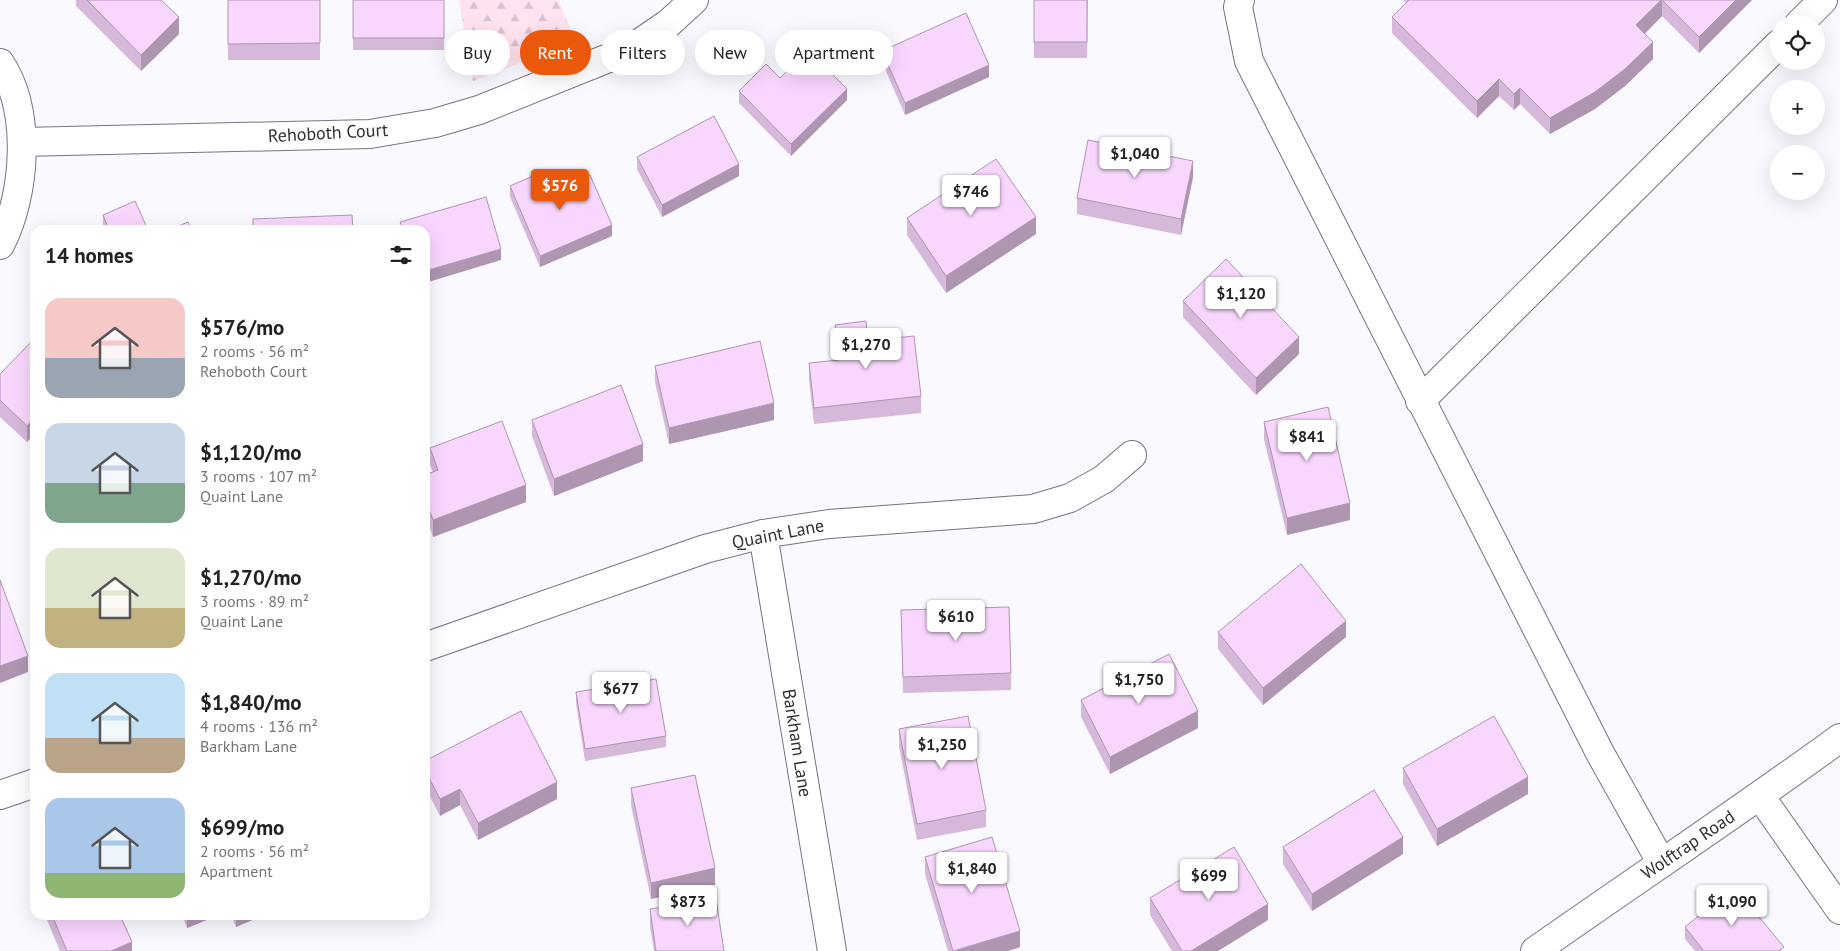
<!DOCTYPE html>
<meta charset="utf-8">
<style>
:root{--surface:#fff;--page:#f2f2f2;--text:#222;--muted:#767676;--accent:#ea580c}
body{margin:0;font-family:"PT Sans",sans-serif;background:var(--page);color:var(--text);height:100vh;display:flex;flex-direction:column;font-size:19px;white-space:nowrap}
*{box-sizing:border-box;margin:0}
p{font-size:16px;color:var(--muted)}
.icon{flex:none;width:28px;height:28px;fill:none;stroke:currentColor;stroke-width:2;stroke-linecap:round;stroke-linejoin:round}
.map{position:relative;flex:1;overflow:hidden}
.panel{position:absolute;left:30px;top:225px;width:400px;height:695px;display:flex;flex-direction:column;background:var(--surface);border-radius:15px;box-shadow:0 5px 20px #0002}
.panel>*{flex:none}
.top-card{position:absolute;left:445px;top:30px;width:475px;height:45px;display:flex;gap:10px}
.buttons{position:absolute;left:1770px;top:15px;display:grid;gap:10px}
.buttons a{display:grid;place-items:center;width:55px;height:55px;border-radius:50%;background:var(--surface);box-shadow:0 5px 20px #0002;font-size:25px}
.price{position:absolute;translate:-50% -42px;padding:0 11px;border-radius:5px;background:#fff;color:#222;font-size:16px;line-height:32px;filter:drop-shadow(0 1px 2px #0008)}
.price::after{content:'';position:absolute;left:50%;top:30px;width:15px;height:11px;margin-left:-8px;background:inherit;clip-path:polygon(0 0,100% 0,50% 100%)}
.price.on{background:var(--accent);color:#fff}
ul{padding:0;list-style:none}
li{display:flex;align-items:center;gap:15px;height:125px;padding:0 15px}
li span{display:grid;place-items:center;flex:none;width:140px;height:100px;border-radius:15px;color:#555}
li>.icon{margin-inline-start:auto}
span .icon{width:60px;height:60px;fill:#fffc;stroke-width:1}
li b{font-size:21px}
h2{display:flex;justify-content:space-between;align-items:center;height:60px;padding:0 15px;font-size:21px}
.tag{padding:0 18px;border-radius:22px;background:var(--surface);box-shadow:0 5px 20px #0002;font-size:18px;line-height:45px}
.tag.on{background:var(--accent);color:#fff}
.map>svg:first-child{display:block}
</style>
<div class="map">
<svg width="1840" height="951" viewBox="0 0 1840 951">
<defs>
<pattern id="forest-firs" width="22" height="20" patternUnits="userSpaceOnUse" patternTransform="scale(1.25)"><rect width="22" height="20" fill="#ffe3f0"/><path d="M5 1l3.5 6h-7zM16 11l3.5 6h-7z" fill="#dbc3ce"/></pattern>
</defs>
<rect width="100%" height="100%" fill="#faf9ff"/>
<polygon fill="url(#forest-firs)" points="459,0 558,0 576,41 473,81"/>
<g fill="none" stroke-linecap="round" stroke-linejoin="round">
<g stroke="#76747f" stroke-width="30">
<g id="minor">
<polyline points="1240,0 1238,7 1249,61 1600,753 1661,862"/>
<polyline points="1799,24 1823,0"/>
<path d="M 0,63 C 32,111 26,195 0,245"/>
<polyline points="22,142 370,134 435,123 479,110 631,49 669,23 694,0"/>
<polyline points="1420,401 1779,44"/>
<polyline points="763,534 832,951"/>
<polyline points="425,647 705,549 763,534 829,524 1033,509 1070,498 1104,479 1132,455"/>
<polyline points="0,795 35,783"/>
<polyline points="1760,796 1840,910"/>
<path d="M 1535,951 C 1636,880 1740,811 1840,738"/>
</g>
</g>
<use href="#minor" stroke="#fff" stroke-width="28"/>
</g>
<g fill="#d5b8da">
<polygon points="76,0 161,0 179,34 141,71 76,6"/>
<rect x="228" y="0" width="92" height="60"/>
<rect x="353" y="0" width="91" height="50"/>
<polygon points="1034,0 1088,0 1087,58 1034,58"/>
<polygon points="1403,0 1752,0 1699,53 1662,16 1645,34 1653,59 1625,86 1595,109 1550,134 1520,104 1514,110 1499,96 1477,118 1392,33 1392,17 1406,3"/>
<polygon points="882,51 989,77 905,115 882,62"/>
<polygon points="780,78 847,100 791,156 739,103 739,91"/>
<polygon points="637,157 739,176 662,217 637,169"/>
<polygon points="1193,177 1181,235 1077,214 1077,198"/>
<polygon points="510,186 612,236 540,267 510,197"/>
<polygon points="103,215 148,230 103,230"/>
<polygon points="907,218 1036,234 946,293 907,235"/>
<polygon points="1183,301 1299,354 1256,395 1183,317"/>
<polygon points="835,325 868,341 921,396 921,413 814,424 809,380 809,363 837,360 835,341"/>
<polygon points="35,338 35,433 27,442 0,417 0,374"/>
<polygon points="655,366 774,420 669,444 655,382"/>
<polygon points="532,420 643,461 554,496 532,436"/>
<polygon points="1264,422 1350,520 1287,535 1264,439"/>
<polygon points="430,448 526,502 433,537 425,514 425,475 433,472 430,465"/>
<polygon points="901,610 1011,673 1011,690 903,693"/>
<polygon points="1218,632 1346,637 1263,705 1218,649"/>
<polygon points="576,692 666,736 666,747 585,761 576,703"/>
<polygon points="1081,700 1198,728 1110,774 1081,717"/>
<polygon points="899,729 986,810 986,827 917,840 899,746"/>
<polygon points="425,761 557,799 478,840 460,805 440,816 425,787"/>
<polygon points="1403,768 1528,794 1437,846 1403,784"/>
<polygon points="631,788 715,885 651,899 631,805"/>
<polygon points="1283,847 1403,854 1312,911 1283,864"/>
<polygon points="925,857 1020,947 1008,951 948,951 925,874"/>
<polygon points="1150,898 1268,920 1218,951 1172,951 1150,915"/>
<polygon points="650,909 724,951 654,951 650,926"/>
<polygon points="45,915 120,915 132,951 60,951"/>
<polygon points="182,915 219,915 187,928"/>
<polygon points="231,915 264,915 236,927"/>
<polygon points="1685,927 1784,951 1695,951 1685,939"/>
</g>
<g fill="#ae96b1">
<polygon points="1662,0 1662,16 1636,42 1636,25"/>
<polygon points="1736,0 1752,0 1699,53 1699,37"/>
<polygon points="179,17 179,34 141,71 141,55"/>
<polygon points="1653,42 1653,59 1625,86 1595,109 1550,134 1550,118"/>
<polygon points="989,65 989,77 905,115 905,103"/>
<polygon points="1499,79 1499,96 1477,118 1477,101"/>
<polygon points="1520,88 1520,104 1514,110 1514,94"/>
<polygon points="847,89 847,100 791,156 791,144"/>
<polygon points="1193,161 1193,177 1181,235 1181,219"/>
<polygon points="739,164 739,176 662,217 662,205"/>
<polygon points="1036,217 1036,234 946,293 946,276"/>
<polygon points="612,225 612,236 540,267 540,256"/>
<polygon points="501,249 501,260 425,283 425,271"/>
<polygon points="1299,337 1299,354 1256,395 1256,378"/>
<polygon points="774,403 774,420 669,444 669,428"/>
<polygon points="35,417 35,433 27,442 27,426"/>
<polygon points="643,444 643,461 554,496 554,479"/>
<polygon points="526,485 526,502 433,537 433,520"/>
<polygon points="1350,503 1350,520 1287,535 1287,518"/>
<polygon points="1346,621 1346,637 1263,705 1263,688"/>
<polygon points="28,656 28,672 0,683 0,666"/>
<polygon points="1198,711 1198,728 1110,774 1110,757"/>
<polygon points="1528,777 1528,794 1437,846 1437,829"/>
<polygon points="557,782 557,799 478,840 478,823"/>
<polygon points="460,789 460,805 440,816 440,799"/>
<polygon points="1403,837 1403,854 1312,911 1312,894"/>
<polygon points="715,868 715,885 651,899 651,883"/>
<polygon points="1268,904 1268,920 1218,951 1191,951"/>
<polygon points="187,915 219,915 187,928"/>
<polygon points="236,915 264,915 236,927"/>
<polygon points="1020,931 1020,947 1008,951 955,951"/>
<polygon points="132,942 132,951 111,951"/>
</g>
<g fill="#f8d6fd" stroke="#ae96b1">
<polygon points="87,0 161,0 179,17 141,55"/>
<polygon points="228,0 320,0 320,43 228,44"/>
<rect x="353" y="0" width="91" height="38"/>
<rect x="1034" y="0" width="53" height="42"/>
<polygon points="1409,0 1661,0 1636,25 1653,42 1625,69 1595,92 1550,118 1520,88 1514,94 1499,79 1477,101 1392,17"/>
<polygon points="1662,0 1736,0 1699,37"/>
<polygon points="966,13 989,65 905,103 882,51"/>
<polygon points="808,50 847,89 791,144 739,91 766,64 780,78"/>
<polygon points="714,116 739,164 662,205 637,157"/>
<polygon points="1088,140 1193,161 1181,219 1077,198"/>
<polygon points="996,159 1036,217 946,276 907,218"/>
<polygon points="547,170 556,190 590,175 612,225 540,256 510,186"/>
<polygon points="486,197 501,249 425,271 425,230 403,230 400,222"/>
<polygon points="135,201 148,230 109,230 103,215"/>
<polygon points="352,215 353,230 253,230 253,219"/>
<polygon points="188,222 191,230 169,230"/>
<polygon points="1226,259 1299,337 1256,378 1183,301"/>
<polygon points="866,321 868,341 914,336 921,396 814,408 809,363 839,360 835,325"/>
<polygon points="35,338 35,417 27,426 0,400 0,374"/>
<polygon points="760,341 774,403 669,428 655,366"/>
<polygon points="621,385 643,444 554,479 532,420"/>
<polygon points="1328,407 1350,503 1287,518 1264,422"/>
<polygon points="502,421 526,485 433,520 425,498 425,475 438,470 430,448"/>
<polygon points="1301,564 1346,621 1263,688 1218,632"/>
<polygon points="0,580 28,656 0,666"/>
<polygon points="1009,607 1011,673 903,677 901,610"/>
<polygon points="1169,654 1198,711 1110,757 1081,700"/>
<polygon points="656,679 666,736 585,749 576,692"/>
<polygon points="521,711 557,782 478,823 460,789 440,799 425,770 425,761"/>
<polygon points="968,716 986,810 917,824 899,729"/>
<polygon points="1494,716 1528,777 1437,829 1403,768"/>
<polygon points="695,775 715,868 651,883 631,788"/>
<polygon points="1374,790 1403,837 1312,894 1283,847"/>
<polygon points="992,837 1020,931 953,951 925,857"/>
<polygon points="1234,847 1268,904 1191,951 1182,951 1150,898"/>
<polygon points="1734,887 1784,947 1779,951 1704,951 1685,927"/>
<polygon points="716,899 724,951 656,951 650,909"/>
<polygon points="52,915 120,915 132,942 111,951 67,951"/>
</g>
<g text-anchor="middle" stroke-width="5" stroke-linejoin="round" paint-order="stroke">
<g font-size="18" fill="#302f34" stroke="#fff">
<text transform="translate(328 133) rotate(-3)" y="6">Rehoboth Court</text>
<text transform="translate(778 534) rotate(-11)" y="6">Quaint Lane</text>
<text transform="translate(797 743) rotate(81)" y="6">Barkham Lane</text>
<text transform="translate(1688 845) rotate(-34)" y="6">Wolftrap Road</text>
</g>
</g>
</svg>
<div class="buttons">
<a><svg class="icon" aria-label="locate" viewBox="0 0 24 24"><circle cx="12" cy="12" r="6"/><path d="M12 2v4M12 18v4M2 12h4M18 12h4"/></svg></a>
<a>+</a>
<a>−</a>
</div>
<b class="price" style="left:1135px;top:179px">$1,040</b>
<b class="price on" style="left:560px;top:211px">$576</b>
<b class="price" style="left:971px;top:217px">$746</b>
<b class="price" style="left:1241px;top:319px">$1,120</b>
<b class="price" style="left:866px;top:370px">$1,270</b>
<b class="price" style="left:1307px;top:462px">$841</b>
<b class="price" style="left:956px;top:642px">$610</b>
<b class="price" style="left:1139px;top:705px">$1,750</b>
<b class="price" style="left:621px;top:714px">$677</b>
<b class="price" style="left:942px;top:770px">$1,250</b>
<b class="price" style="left:972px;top:894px">$1,840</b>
<b class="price" style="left:1209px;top:901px">$699</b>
<b class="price" style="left:688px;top:927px">$873</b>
<b class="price" style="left:1732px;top:927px">$1,090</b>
<div class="top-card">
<a class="tag">Buy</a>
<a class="tag on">Rent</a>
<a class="tag">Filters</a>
<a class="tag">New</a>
<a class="tag">Apartment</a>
</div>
<section class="panel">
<h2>14 homes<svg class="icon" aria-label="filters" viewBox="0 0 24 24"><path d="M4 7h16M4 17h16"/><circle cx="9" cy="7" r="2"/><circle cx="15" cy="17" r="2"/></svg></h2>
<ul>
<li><span style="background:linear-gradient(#f6c9c9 60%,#9aa5b1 0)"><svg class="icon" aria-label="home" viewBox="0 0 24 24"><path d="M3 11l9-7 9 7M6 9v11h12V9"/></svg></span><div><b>$576/mo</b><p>2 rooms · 56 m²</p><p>Rehoboth Court</p></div></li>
<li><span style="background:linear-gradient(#c9d6e8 60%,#7fa58c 0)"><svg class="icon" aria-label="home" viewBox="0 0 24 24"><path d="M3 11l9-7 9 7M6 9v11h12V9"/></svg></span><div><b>$1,120/mo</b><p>3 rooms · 107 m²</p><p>Quaint Lane</p></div></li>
<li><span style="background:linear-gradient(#dfe7d0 60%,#c2b280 0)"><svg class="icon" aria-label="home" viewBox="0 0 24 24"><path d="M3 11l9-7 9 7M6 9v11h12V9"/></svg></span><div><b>$1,270/mo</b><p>3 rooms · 89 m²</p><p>Quaint Lane</p></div></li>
<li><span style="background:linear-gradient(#bfe0f5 65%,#b9a48a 0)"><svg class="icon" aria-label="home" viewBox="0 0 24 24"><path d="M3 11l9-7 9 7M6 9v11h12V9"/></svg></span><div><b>$1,840/mo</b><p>4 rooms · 136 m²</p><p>Barkham Lane</p></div></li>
<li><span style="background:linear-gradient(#a9c7e8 75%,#8fb573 0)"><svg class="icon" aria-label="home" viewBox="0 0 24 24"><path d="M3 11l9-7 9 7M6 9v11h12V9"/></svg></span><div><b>$699/mo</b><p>2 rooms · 56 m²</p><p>Apartment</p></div></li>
</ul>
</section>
</div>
